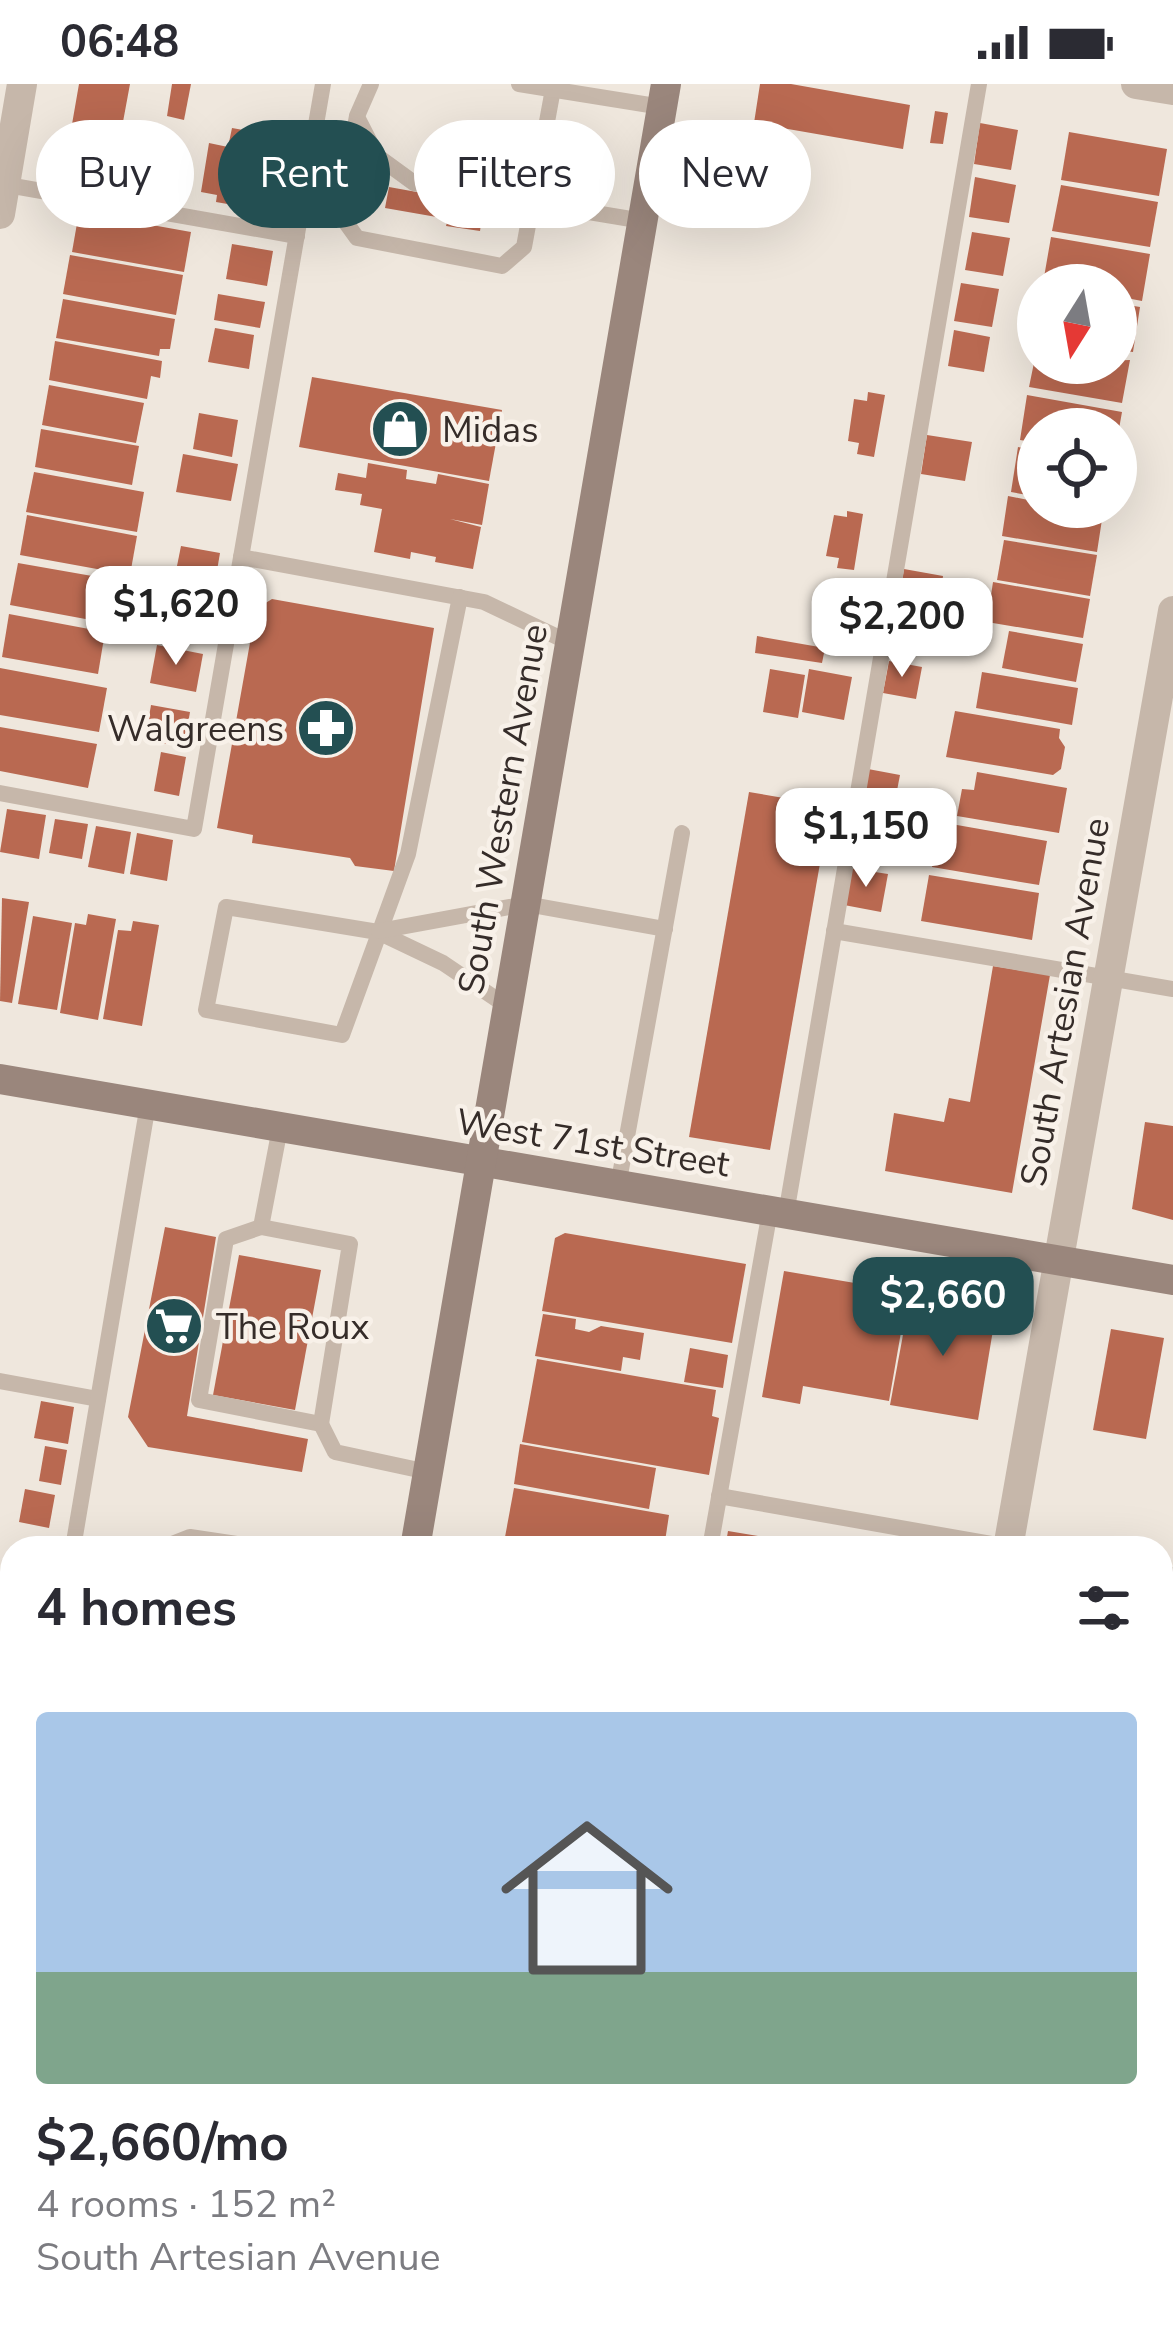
<!DOCTYPE html>
<meta charset="utf-8">
<style>
:root{--surface:#fff;--page:#f7f7f7;--text:#2b2b33;--muted:#7c7c81;--line:#e1e1e2;--accent:#234f52}
body{margin:0;font-family:"Nunito Sans",sans-serif;background:var(--page);color:var(--text);height:100vh;display:flex;flex-direction:column;font-size:45px;white-space:nowrap}
*{box-sizing:border-box;margin:0}
p{font-size:39px;color:var(--muted)}
.icon{flex:none;width:66px;height:66px;fill:none;stroke:currentColor;stroke-width:2;stroke-linecap:round;stroke-linejoin:round}
.map{position:relative;flex:1;overflow:hidden}
.details{position:absolute;left:0px;top:1452px;width:1173px;height:807px;display:flex;flex-direction:column;background:var(--surface);border-radius:36px 36px 0 0;box-shadow:0 12px 48px #0002}
.details>*{flex:none}
.banner{position:absolute;left:36px;top:36px;width:1101px;height:108px;display:flex;gap:24px}
.needle{width:78px;rotate:191deg}
.fabs{position:absolute;left:1017px;top:180px;display:grid;gap:24px}
.fabs a{display:grid;place-items:center;width:120px;height:120px;border-radius:50%;background:var(--surface);box-shadow:0 12px 48px #0002;font-size:60px}
.price{position:absolute;translate:-50% -102px;padding:0 27px;border-radius:24px;background:#fff;color:#222;font-size:39px;line-height:78px;filter:drop-shadow(0 3px 6px #0008)}
.price::after{content:'';position:absolute;left:50%;top:72px;width:36px;height:27px;margin-left:-18px;background:inherit;clip-path:polygon(0 0,100% 0,50% 100%)}
.price.selected{background:var(--accent);color:#fff}
ul{padding:0;list-style:none}
li{display:grid;align-content:center;gap:24px;height:636px;padding:0 36px}
li+li{border-top:3px solid var(--line)}
li span{display:grid;place-items:center;height:372px;border-radius:12px;color:#555}
li>.icon{margin-inline-start:auto}
span .icon{width:216px;height:216px;fill:#fffc;stroke-width:1}
li b{font-size:51px}
h2{display:flex;justify-content:space-between;align-items:center;height:144px;padding:0 36px;font-size:51px}
.chip{padding:0 42px;border-radius:54px;background:var(--surface);box-shadow:0 12px 48px #0002;font-size:42px;line-height:108px}
.chip.selected{background:var(--accent);color:#fff}
.status{display:flex;justify-content:space-between;align-items:center;height:84px;padding:0 60px;background:var(--surface);direction:ltr}
.status svg{height:33px;fill:currentColor}
.map>svg:first-child{display:block}
</style>
<div class="status"><b>06:48</b><svg viewBox="0 0 49 12"><path d="M0 12V9h3v3zM5 12V6h3v6zM10 12V3h3v9zM15 12V0h3v12zM26 1h20v11H26zM47 4h2v5h-2z"/></svg></div>
<div class="map">
<svg width="1173" height="2258" viewBox="0 0 1173 2258">
<rect width="100%" height="100%" fill="#efe7dd"/>
<g fill="#b96951">
<polygon points="79,0 130,0 120,54 133,57 129,79 116,77 112,101 63,92"/>
<polygon points="172,0 191,0 184,36 167,32"/>
<polygon points="760,0 791,0 910,21 903,65 754,39"/>
<polygon points="935,27 948,29 943,60 930,59"/>
<polygon points="980,39 1018,46 1011,86 974,80"/>
<polygon points="232,44 272,51 270,58 292,63 280,129 216,118 217,111 201,108 209,59 228,63"/>
<polygon points="1069,48 1167,65 1159,112 1061,96"/>
<polygon points="140,59 160,62 154,100 134,97"/>
<polygon points="975,93 1016,101 1009,139 969,133"/>
<polygon points="1061,101 1158,118 1150,163 1052,147"/>
<polygon points="389,103 450,114 452,107 485,113 480,147 446,142 448,135 385,124"/>
<polygon points="79,128 191,148 184,188 72,168"/>
<polygon points="972,148 1010,154 1003,192 965,186"/>
<polygon points="1051,153 1150,170 1142,217 1116,212 1116,201 1043,199"/>
<polygon points="232,160 273,167 267,202 226,195"/>
<polygon points="70,171 183,191 176,231 63,210"/>
<polygon points="961,199 999,205 992,243 954,237"/>
<polygon points="218,210 265,218 260,244 214,236"/>
<polygon points="63,215 175,235 170,265 160,265 159,272 56,254"/>
<polygon points="1116,219 1140,223 1133,268 1116,266"/>
<polygon points="215,244 254,251 249,285 208,278"/>
<polygon points="954,246 990,253 984,288 948,282"/>
<polygon points="55,257 162,277 160,294 151,292 147,315 49,296"/>
<polygon points="1036,269 1038,279 1130,276 1122,319 1029,303"/>
<polygon points="312,293 502,326 489,397 299,363"/>
<polygon points="49,301 144,319 136,359 42,341"/>
<polygon points="868,308 885,311 874,373 857,370 859,359 848,357 854,315 867,317"/>
<polygon points="1027,311 1122,328 1119,345 1038,345 1038,359 1020,356"/>
<polygon points="199,329 238,336 232,373 193,365"/>
<polygon points="41,345 139,362 132,401 35,383"/>
<polygon points="927,351 972,358 965,397 921,390"/>
<polygon points="1018,363 1038,367 1038,413 1011,408"/>
<polygon points="183,370 238,380 231,417 176,408"/>
<polygon points="368,379 407,386 406,395 436,400 438,390 489,400 482,441 450,435 481,443 473,485 435,478 436,473 411,468 410,475 374,468 382,425 360,421 362,410 335,406 338,389 366,394"/>
<polygon points="34,388 144,408 137,448 26,428"/>
<polygon points="1008,412 1038,418 1038,423 1103,429 1097,468 1002,452"/>
<polygon points="847,427 863,430 854,486 837,484 839,474 826,472 834,431 847,433"/>
<polygon points="27,431 137,452 130,491 20,471"/>
<polygon points="1004,456 1097,471 1090,512 997,496"/>
<polygon points="181,462 220,469 214,504 174,497"/>
<polygon points="18,479 115,496 107,539 10,521"/>
<polygon points="904,485 943,492 938,529 898,522"/>
<polygon points="993,498 1090,515 1083,554 987,538"/>
<polygon points="272,515 434,544 394,787 355,782 350,774 252,759 253,751 217,744 256,525"/>
<polygon points="169,516 209,523 204,556 164,548"/>
<polygon points="9,530 105,548 98,590 2,573"/>
<polygon points="1009,547 1083,560 1076,598 1002,584"/>
<polygon points="757,552 825,564 822,579 755,569"/>
<polygon points="157,561 203,570 196,608 150,599"/>
<polygon points="889,577 922,583 916,615 883,609"/>
<polygon points="0,584 107,604 99,648 0,631"/>
<polygon points="770,585 805,591 798,634 763,628"/>
<polygon points="809,585 852,593 844,636 802,628"/>
<polygon points="982,588 1078,604 1072,641 976,624"/>
<polygon points="151,621 190,628 184,663 145,656"/>
<polygon points="955,627 1060,645 1059,654 1065,663 1061,685 1053,691 946,673"/>
<polygon points="0,643 97,660 88,704 0,687"/>
<polygon points="161,668 186,673 179,712 154,707"/>
<polygon points="868,685 900,691 894,722 862,716"/>
<polygon points="977,688 1067,704 1059,749 957,732 962,705 974,706"/>
<polygon points="749,708 830,722 770,1066 689,1053"/>
<polygon points="7,725 46,731 39,775 0,768"/>
<polygon points="863,733 897,740 890,778 856,772"/>
<polygon points="55,735 88,740 82,775 49,769"/>
<polygon points="940,738 1047,757 1039,801 932,783"/>
<polygon points="96,742 131,748 124,790 88,783"/>
<polygon points="137,749 173,756 167,797 130,790"/>
<polygon points="849,784 888,790 881,828 844,821"/>
<polygon points="929,791 1039,809 1032,856 921,837"/>
<polygon points="2,814 29,818 12,919 0,917"/>
<polygon points="88,830 116,835 98,936 60,929 75,839 86,841"/>
<polygon points="33,832 72,839 57,926 18,920"/>
<polygon points="133,837 159,841 142,942 103,935 118,846 131,847"/>
<polygon points="993,882 1050,891 1012,1109 885,1087 894,1029 944,1038 949,1014 970,1018"/>
<polygon points="1145,1038 1173,1042 1173,1136 1132,1125"/>
<polygon points="165,1143 216,1153 187,1332 308,1355 302,1388 148,1363 128,1333"/>
<polygon points="565,1149 746,1180 732,1259 542,1227 555,1154"/>
<polygon points="239,1171 321,1186 295,1326 213,1311"/>
<polygon points="784,1187 908,1208 889,1317 803,1302 800,1320 762,1313"/>
<polygon points="910,1213 984,1225 994,1240 978,1336 890,1321"/>
<polygon points="543,1230 576,1235 575,1245 589,1248 601,1242 644,1249 640,1276 623,1273 621,1287 535,1272"/>
<polygon points="1111,1245 1164,1254 1146,1355 1093,1346"/>
<polygon points="690,1264 728,1271 723,1304 684,1298"/>
<polygon points="537,1275 716,1306 712,1332 719,1334 709,1391 522,1358"/>
<polygon points="41,1317 74,1323 68,1360 34,1354"/>
<polygon points="520,1360 656,1384 649,1425 514,1400"/>
<polygon points="45,1362 67,1366 61,1401 39,1397"/>
<polygon points="514,1404 669,1431 664,1464 503,1464"/>
<polygon points="25,1405 55,1411 49,1444 19,1438"/>
<polygon points="728,1447 764,1453 762,1464 725,1464"/>
<polygon points="0,1542 12,1544 12,1577 0,1575"/>
<polygon points="1161,1576 1173,1578 1173,1619 1161,1617"/>
<polygon points="0,1623 12,1625 12,1667 0,1664"/>
<polygon points="1161,1628 1173,1630 1171,1677 1161,1675"/>
<polygon points="1161,1962 1173,1964 1173,2001 1161,1999"/>
<polygon points="1161,2010 1173,2013 1173,2054 1161,2052"/>
<polygon points="1161,2065 1173,2066 1173,2107 1161,2105"/>
<polygon points="0,2241 12,2243 12,2247 70,2253 69,2258 0,2258"/>
<polygon points="964,2247 1027,2247 1076,2258 962,2258"/>
</g>
<g fill="none" stroke-linecap="round" stroke-linejoin="round">
<g stroke="#c6b7aa" stroke-width="16">
<polyline points="371,0 357,32 339,129 357,154 502,182 524,163 553,5"/>
<polyline points="519,0 662,23"/>
<polyline points="357,33 377,72 414,99 643,137"/>
<polyline points="2,100 297,152"/>
<polyline points="241,473 484,518 570,559"/>
<polyline points="460,513 408,770 342,951 206,926 226,823 378,848 443,879 508,923"/>
<polyline points="0,709 194,745 323,0"/>
<polyline points="379,847 526,820 665,845"/>
<polyline points="834,847 1173,905"/>
<polyline points="280,1044 261,1143 226,1155 199,1316 321,1340 335,1368 428,1388"/>
<polyline points="618,1102 682,749"/>
<polyline points="786,1130 979,0"/>
<polyline points="261,1143 350,1160 321,1340"/>
<polyline points="0,1297 98,1315"/>
<polyline points="719,1412 1014,1464"/>
<polyline points="73,1464 148,1020"/>
<polyline points="162,1464 190,1453 264,1464"/>
<polyline points="710,1464 770,1127"/>
<polyline points="1161,1489 1173,1491"/>
<polyline points="0,1895 12,1824"/>
<polyline points="576,2258 578,2247"/>
<polyline points="1169,2258 1173,2238"/>
</g>
<g stroke="#c6b7aa" stroke-width="30">
<polyline points="1136,0 1173,6"/>
<polyline points="0,130 22,0"/>
<polyline points="1008,1464 1173,527"/>
<polyline points="0,2176 12,2178"/>
<polyline points="406,2247 471,2258"/>
<polyline points="873,2258 875,2247"/>
</g>
<g stroke="#9a867c" stroke-width="30">
<polyline points="0,995 1173,1196"/>
<polyline points="415,1464 666,0"/>
<polyline points="280,2258 282,2247"/>
</g>
</g>
<defs>
<g id="shop-disc" transform="scale(3)"><circle r="9.5" fill="#234f52" stroke="#f8f1e9"/><path d="M-5-2.5h2.3a2.7 3.5 0 0 1 5.4 0H5L5.5 6h-11ZM-1.5-2.5h3a1.5 2.3 0 0 0-3 0Z" fill="#fff"/></g>
<g id="pharmacy-disc" transform="scale(3)"><circle r="9.5" fill="#234f52" stroke="#f8f1e9"/><path d="M-2-6h4v4h4v4h-4v4h-4v-4h-4v-4h4Z" fill="#fff"/></g>
<g id="supermarket-disc" transform="scale(3)"><circle r="9.5" fill="#234f52" stroke="#f8f1e9"/><path d="M-6-5.5h2.5l.6 2H6L4.5 2H-2.5L-4.4-4H-6ZM-1.5 3.2a1.3 1.3 0 1 0 .1 0ZM3 3.2a1.3 1.3 0 1 0 .1 0Z" fill="#fff"/></g>
</defs>
<g fill-rule="evenodd">
<use href="#shop-disc" x="400" y="345"/>
<use href="#pharmacy-disc" x="326" y="644"/>
<use href="#supermarket-disc" x="174" y="1242"/>
</g>
<g text-anchor="middle" stroke-width="9" stroke-linejoin="round" paint-order="stroke">
<g font-size="36" fill="#352c29" stroke="#f8f1e9" text-anchor="start">
<text x="442" y="358">Midas</text>
<text x="284" y="657" text-anchor="end">Walgreens</text>
<text x="216" y="1255">The Roux</text>
</g>
<g font-size="36" fill="#352c29" stroke="#f8f1e9">
<text transform="translate(502 725) rotate(-80)" y="13">South Western Avenue</text>
<text transform="translate(1064 918) rotate(-80)" y="13">South Artesian Avenue</text>
<text transform="translate(593 1058) rotate(9)" y="13">West 71st Street</text>
</g>
</g>
</svg>
<div class="fabs">
<a><svg class="needle" viewBox="-14 -14 28 28"><path d="M0-13l5 13h-10z" fill="#e53935"/><path d="M0 13l5-13h-10z" fill="#7c7c81"/></svg></a>
<a><svg class="icon" aria-label="locate" viewBox="0 0 24 24"><circle cx="12" cy="12" r="6"/><path d="M12 2v4M12 18v4M2 12h4M18 12h4"/></svg></a>
</div>
<b class="price" style="left:176px;top:584px">$1,620</b>
<b class="price" style="left:902px;top:596px">$2,200</b>
<b class="price" style="left:866px;top:806px">$1,150</b>
<b class="price selected" style="left:943px;top:1275px">$2,660</b>
<div class="banner">
<a class="chip">Buy</a>
<a class="chip selected">Rent</a>
<a class="chip">Filters</a>
<a class="chip">New</a>
</div>
<section class="details">
<h2>4 homes<svg class="icon" aria-label="filters" viewBox="0 0 24 24"><path d="M4 7h16M4 17h16"/><circle cx="9" cy="7" r="2"/><circle cx="15" cy="17" r="2"/></svg></h2>
<ul>
<li><span style="background:linear-gradient(#a9c7e8 70%,#7fa58c 0)"><svg class="icon" aria-label="home" viewBox="0 0 24 24"><path d="M3 11l9-7 9 7M6 9v11h12V9"/></svg></span><div><b>$2,660/mo</b><p>4 rooms · 152 m²</p><p>South Artesian Avenue</p></div></li>
</ul>
</section>
</div>
